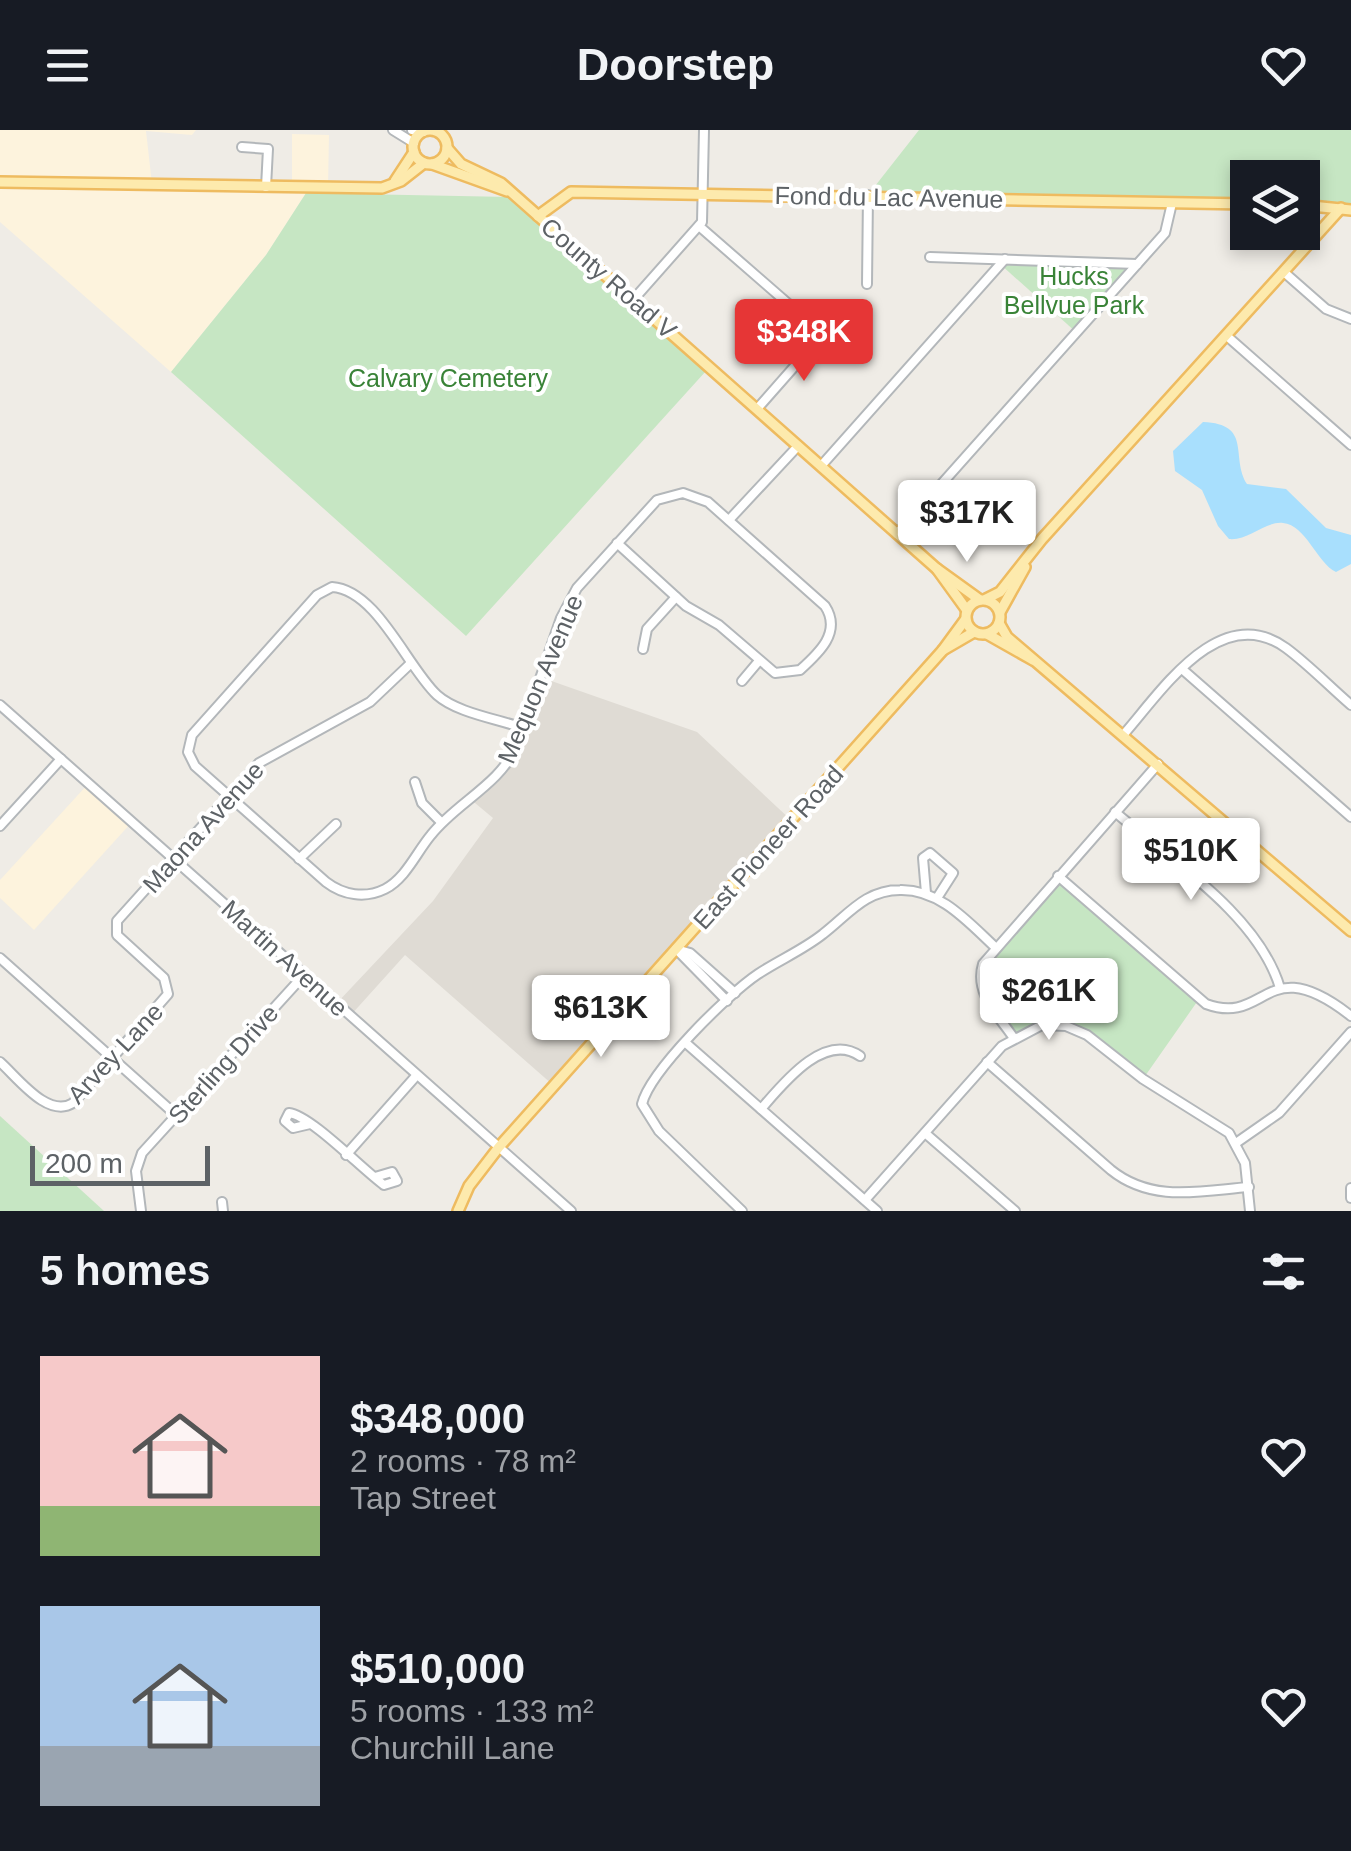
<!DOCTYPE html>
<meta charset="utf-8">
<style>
:root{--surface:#171b24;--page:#242831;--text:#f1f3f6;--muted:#9ea1a6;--accent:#e63636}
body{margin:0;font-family:Arial,sans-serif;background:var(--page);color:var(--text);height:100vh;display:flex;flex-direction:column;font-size:38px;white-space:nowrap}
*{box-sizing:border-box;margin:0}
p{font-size:32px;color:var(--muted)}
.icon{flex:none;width:55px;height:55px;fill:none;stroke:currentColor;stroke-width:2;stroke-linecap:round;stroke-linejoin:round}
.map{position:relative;height:1081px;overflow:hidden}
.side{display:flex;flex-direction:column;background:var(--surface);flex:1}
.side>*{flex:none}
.buttons{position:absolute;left:1230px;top:30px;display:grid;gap:20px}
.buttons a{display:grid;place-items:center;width:90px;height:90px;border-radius:0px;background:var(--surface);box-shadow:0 5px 15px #0003;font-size:50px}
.scale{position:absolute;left:30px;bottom:25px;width:180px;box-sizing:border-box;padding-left:10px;border:5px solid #5d6266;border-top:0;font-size:28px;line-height:35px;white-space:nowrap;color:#5d6266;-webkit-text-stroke:8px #fff;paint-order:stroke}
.price{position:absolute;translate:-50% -85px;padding:0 22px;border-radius:10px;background:#fff;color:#222;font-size:32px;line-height:65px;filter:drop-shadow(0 2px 5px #0008)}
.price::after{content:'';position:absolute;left:50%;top:60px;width:30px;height:22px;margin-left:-15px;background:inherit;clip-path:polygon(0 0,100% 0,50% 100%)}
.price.current{background:var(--accent);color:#fff}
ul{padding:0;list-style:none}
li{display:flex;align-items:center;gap:30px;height:250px;padding:0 40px}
li span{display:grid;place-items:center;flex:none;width:280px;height:200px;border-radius:0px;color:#555}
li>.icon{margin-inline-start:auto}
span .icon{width:120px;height:120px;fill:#fffc;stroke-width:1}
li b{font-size:42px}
h2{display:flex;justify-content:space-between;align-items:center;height:120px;padding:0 40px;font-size:42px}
header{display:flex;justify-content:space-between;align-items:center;height:130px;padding:0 40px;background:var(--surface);font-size:45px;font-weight:800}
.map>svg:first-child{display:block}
</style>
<header><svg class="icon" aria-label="menu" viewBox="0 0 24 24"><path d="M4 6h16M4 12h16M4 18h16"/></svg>Doorstep<svg class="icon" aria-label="heart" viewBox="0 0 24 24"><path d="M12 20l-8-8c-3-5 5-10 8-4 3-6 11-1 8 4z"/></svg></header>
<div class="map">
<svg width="1351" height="1081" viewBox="0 0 1351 1081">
<rect width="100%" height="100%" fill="#efece6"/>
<g fill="#fdf3dd">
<polygon points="0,0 196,0 192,5 146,1 152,54 292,56 292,4 329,5 328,57 310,57 266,125 171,242 0,92"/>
<polygon points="88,654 132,692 34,800 0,768 0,750"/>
</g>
<polygon fill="#dfdbd4" points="540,547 697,602 792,691 553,955 405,825 350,886 336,874 433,771 493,688 469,668 512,627"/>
<g fill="#c6e6c3">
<polygon points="919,0 1351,0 1351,80 1303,75 1302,48 1248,48 1247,74 868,65"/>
<polygon points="306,63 512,67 706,241 466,506 171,242 266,125"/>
<polygon points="1005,129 1137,134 1077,203 1000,134"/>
<polygon points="1058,746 1199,869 1143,949 1083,903 1051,894 1013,907 985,866 983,834"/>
<polygon points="0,986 104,1081 0,1081"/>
</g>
<path fill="#a8dffd" d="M 1203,292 C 1253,294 1230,327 1247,354 L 1286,359 L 1326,398 L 1351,405 L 1351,434 L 1336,442 C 1317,433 1306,395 1283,393 C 1265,391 1248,411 1229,409 L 1218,396 L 1202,360 L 1175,341 L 1173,321 Z"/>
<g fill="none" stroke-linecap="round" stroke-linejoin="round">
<g stroke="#b3b7ba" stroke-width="12">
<g id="minor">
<polyline points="393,0 414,13"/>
<polyline points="412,0 423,2"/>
<polyline points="242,17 268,19 266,57"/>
<polyline points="699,96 823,204 757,279"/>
<polyline points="930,127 1137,134"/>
<polyline points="1285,143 1326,179 1351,189"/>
<polyline points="867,154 868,65"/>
<polyline points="633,170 702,92 704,0"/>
<polyline points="1228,207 1351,315"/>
<polyline points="821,336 1005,129"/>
<polyline points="729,390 798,316"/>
<polyline points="897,404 1165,103 1172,73"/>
<polyline points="643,519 647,499 676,467"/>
<polyline points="1182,539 1351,687"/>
<polyline points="742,551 758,532"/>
<polyline points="0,575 571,1081"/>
<path d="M 523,598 C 498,589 457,583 437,565 C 407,537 377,460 332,457 L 317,465 L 192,605 L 188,622 L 195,636 L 326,752 C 343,765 365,769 385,759 C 406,748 416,723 431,705 C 457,672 500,655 517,615 L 561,488 L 577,458 L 657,370 L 683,363 L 708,372 L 825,476 C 842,502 819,523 800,540 L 775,543 L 719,495 L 686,476 L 617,413"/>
<path d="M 1124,604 C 1161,562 1220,470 1286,518 C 1309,535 1330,557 1351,575"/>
<polyline points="415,652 422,673 441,692"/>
<path d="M 1115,682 C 1171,730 1259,786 1280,858"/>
<polyline points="0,696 61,629"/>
<polyline points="299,729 336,694"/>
<path d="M 1058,746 L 1206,874 C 1268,897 1264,818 1351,886"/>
<polyline points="926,763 923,728 930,723 953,743 937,768"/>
<polyline points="676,819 690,823 735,863"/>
<polyline points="676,819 727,871"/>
<polyline points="0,828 176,985"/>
<path d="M 1013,907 C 998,885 974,863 983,834 L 1158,634"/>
<polyline points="687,914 877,1081"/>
<path d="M 0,932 C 18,948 48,989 73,973 L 168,864 L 164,848 L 117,805 L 117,791 L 259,633 L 370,572 L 409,535"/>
<path d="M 987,932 L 1111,1040 C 1152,1073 1200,1061 1249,1057"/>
<path d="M 761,979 C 782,955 824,901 860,926"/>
<path d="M 310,994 L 293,998 L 285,991 L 289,983 C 310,985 363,1040 384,1055 L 397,1051 L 392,1042 L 375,1047"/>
<polyline points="925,1003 1015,1081"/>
<polyline points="1236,1013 1279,983 1351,902"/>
<polyline points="346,1025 416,946"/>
<polyline points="1351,1058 1351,1068"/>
<polyline points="865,1070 1002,916 1042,895 1066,896 1087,905 1143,949 1229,1003 1245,1033 1250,1081"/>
<polyline points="222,1072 223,1081"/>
<polyline points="141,1081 136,1041 142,1023 304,845"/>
<path d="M 742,1081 L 659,1001 L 642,974 C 650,941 728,864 758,844 C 779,830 803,820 823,804 C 848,785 865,760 900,760 C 940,759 968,792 995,817"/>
</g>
</g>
<g stroke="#eebb60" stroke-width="14">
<g id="major">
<circle cx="430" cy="17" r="17"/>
<polyline points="447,18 461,34 501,53 937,439 980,470"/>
<polyline points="432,34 507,61"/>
<polyline points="395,51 414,22"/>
<polyline points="0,52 382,58 401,51 424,33"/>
<polyline points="1302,75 1351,80"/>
<polyline points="538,86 571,62 1248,74"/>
<polyline points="937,439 966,479"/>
<polyline points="986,469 1000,462 1042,409 1341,78"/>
<circle cx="983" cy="487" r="17"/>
<polyline points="1000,482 1025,437"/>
<polyline points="999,493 1007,507 1351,801"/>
<polyline points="987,504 1033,530"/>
<polyline points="943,520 965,490"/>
<polyline points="458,1081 469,1056 499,1017 943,520 974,502"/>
</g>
</g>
<use href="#minor" stroke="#fff" stroke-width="8"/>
<use href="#major" stroke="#fdeaad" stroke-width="9"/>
</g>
<g text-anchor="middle" stroke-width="8" stroke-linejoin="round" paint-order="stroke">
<g font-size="25" fill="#5d6266" stroke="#fff">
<text transform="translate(889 67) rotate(1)" y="9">Fond du Lac Avenue</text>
<text transform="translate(609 148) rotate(41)" y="9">County Road V</text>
<text transform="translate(540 549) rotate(-67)" y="9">Mequon Avenue</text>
<text transform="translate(203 697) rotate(-48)" y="9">Maona Avenue</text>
<text transform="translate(768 717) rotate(-48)" y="9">East Pioneer Road</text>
<text transform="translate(285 828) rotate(42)" y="9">Martin Avenue</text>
<text transform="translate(115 923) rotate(-47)" y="9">Arvey Lane</text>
<text transform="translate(223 934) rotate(-48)" y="9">Sterling Drive</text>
</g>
<g font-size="25" fill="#398337" stroke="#fff">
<text x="1074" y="155">Hucks<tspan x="1074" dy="29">Bellvue Park</tspan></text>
<text x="448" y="257">Calvary Cemetery</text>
</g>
</g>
</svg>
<div class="buttons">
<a><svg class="icon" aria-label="layers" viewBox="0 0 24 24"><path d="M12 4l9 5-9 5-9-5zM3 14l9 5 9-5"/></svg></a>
</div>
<div class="scale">200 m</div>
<b class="price current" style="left:804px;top:254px">$348K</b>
<b class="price" style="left:967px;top:435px">$317K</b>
<b class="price" style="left:1191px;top:773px">$510K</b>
<b class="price" style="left:1049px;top:913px">$261K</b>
<b class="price" style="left:601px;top:930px">$613K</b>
</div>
<section class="side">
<h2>5 homes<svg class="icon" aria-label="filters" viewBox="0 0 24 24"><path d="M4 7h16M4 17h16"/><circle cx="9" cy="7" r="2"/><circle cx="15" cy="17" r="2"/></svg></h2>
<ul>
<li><span style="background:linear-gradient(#f6c9c9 75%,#8fb573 0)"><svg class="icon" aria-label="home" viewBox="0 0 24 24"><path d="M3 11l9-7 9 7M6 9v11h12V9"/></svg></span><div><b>$348,000</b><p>2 rooms · 78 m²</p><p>Tap Street</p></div><svg class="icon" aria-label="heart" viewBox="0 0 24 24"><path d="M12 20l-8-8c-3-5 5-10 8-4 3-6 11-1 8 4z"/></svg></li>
<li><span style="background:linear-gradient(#a9c7e8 70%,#9aa5b1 0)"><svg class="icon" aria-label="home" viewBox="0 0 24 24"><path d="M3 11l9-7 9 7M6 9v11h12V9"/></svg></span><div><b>$510,000</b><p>5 rooms · 133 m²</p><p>Churchill Lane</p></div><svg class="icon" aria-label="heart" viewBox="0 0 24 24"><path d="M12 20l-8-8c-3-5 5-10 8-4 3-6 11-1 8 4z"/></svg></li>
</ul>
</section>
